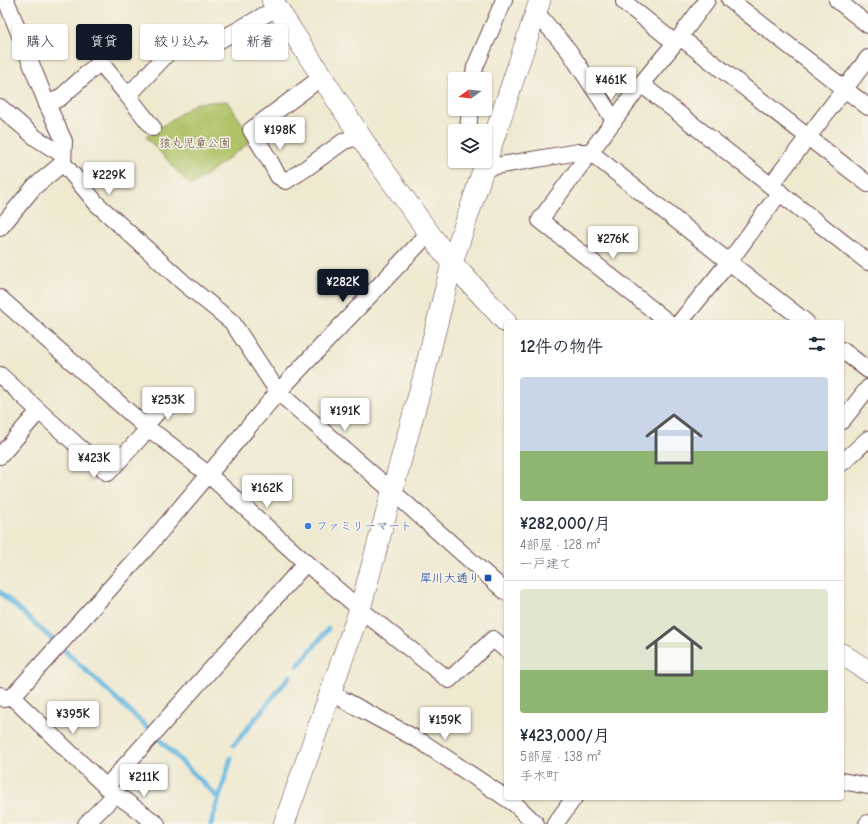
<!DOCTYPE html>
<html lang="ja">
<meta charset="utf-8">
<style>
:root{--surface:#fff;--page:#f6f6f7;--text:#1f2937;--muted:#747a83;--line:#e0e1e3;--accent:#111827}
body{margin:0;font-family:"Comic Neue","Klee One",sans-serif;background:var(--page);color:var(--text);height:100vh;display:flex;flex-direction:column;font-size:15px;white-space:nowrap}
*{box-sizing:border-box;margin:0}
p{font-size:13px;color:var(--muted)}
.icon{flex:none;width:22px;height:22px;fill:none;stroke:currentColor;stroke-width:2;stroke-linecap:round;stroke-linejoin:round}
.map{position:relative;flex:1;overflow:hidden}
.drawer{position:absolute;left:504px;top:320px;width:340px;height:480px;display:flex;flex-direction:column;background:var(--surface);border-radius:4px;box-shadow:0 1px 3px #0004}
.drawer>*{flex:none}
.hud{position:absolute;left:12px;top:24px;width:380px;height:36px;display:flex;gap:8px}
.needle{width:26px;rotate:256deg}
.controls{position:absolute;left:448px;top:72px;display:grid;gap:8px}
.controls a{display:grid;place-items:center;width:44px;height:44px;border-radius:4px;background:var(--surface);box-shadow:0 1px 3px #0004;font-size:20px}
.price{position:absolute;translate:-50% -34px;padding:0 9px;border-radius:4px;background:#fff;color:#222;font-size:13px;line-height:26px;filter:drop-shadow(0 1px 2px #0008)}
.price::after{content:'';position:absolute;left:50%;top:24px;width:12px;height:9px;margin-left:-6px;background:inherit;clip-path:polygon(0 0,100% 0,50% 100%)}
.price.current{background:var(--accent);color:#fff}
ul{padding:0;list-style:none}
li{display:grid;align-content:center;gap:8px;height:212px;padding:0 16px}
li+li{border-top:1px solid var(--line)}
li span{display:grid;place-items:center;height:124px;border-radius:4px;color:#555}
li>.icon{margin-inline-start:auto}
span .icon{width:72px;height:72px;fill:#fffc;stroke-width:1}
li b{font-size:17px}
h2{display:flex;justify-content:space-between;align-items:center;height:48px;padding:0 16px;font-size:17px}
.tag{padding:0 14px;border-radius:4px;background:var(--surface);box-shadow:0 1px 3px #0004;font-size:14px;line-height:36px}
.tag.current{background:var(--accent);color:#fff}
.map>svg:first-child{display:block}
</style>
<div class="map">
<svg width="868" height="824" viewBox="0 0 868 824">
<rect width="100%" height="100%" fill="#f7f3e8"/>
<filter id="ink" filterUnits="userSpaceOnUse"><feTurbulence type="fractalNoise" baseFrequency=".025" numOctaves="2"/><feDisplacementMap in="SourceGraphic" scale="8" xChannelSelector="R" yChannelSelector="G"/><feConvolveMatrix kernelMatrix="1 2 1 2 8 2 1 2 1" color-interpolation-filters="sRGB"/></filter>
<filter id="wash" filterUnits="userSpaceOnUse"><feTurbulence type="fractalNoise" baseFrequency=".012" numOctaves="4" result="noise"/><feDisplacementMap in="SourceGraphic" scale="16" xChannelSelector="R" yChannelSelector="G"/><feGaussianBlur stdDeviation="0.9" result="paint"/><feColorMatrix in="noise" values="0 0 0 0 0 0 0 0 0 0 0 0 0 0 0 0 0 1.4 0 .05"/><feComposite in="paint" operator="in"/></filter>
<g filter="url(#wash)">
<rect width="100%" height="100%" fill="#efe9d0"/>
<polygon fill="#aec266" stroke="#7c7048" points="227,101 246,129 249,143 191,186 146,137 196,103"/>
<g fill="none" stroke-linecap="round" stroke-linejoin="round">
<g stroke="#64b7e0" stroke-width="5">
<polyline points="0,592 55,642"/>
<polyline points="64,650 150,730"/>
<polyline points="298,666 328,629"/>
<polyline points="158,738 218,798"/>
<polyline points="234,745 290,676"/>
<polyline points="211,824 231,758"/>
</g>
</g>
</g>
<g filter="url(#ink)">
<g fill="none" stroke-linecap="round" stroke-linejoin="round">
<g stroke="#633d44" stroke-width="18">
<g id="minor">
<polyline points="6,0 47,104 64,141 63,163 97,204 184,283 232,322 278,392 393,492 506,592"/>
<polyline points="730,0 868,107"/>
<polyline points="837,0 868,25"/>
<polyline points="624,2 675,43"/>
<polyline points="536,12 569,51 602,101 614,121"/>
<polyline points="680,37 868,184"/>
<polyline points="322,77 251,130 270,161 278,176 286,181 305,169 344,141 361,136"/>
<polyline points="473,79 475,67 504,0"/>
<polyline points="641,84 868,262"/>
<polyline points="128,96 153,128"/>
<polyline points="47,104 60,98 100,62 128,96 180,40 204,49 277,8"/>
<polyline points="0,107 36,138 63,155"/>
<polyline points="468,131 470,109"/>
<polyline points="484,168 578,152 590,152 729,262 806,322"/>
<polyline points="771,185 808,137 868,58"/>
<polyline points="0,228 34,187 63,163"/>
<polyline points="0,298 148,429 159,436 209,475 306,563 360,609 449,680 493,639 506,650"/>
<polyline points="668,322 540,220 641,84 680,37 707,0"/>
<polyline points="680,322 729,262 780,192"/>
<polyline points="842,350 868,370"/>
<polyline points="0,375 39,411 108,473 148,429"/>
<polyline points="842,421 868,388"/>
<polyline points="145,426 171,397"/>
<polyline points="0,456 39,411"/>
<polyline points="842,463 868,439"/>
<polyline points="331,693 422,742 515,804 536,824"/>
<polyline points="0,695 4,699 12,697 149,545 278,392 429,233"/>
<polyline points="12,697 106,787 157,824"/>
<polyline points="842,781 868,786"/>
<polyline points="106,787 306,563"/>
<polyline points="86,824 116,794"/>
<polyline points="555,824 574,798"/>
<polyline points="867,824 868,823"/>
</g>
</g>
<g stroke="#633d44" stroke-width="22">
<g id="tertiary">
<polyline points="272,0 370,151 429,233 452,263 506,322"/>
<polyline points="842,654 868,671"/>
<polyline points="284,824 360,609 422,383 452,263 540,0"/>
</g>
</g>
<use href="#minor" stroke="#fff" stroke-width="16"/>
<use href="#tertiary" stroke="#fff" stroke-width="21"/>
</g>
</g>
<circle fill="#3f7fe0" stroke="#f7f3e8" stroke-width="1.5" cx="308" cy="526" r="4"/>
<rect fill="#1a4fb4" stroke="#f7f3e8" stroke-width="1.5" x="484" y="574" width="8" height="8" rx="2"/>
<g text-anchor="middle" stroke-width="3" stroke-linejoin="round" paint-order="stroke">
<g font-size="12" fill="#68503d" stroke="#f7f3e8">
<text x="195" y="147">猿丸児童公園</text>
</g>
<g font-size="12" fill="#366cbe" stroke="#f7f3e8" text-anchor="start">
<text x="316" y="530">ファミリーマート</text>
</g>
<g font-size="12" fill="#164399" stroke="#f7f3e8" text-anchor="end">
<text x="480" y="582">犀川大通り</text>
</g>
</g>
</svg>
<div class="controls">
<a><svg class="needle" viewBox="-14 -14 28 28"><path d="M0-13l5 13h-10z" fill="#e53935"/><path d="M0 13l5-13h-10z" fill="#747a83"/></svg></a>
<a><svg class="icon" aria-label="layers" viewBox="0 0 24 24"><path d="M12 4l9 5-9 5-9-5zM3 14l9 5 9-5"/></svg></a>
</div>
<b class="price" style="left:611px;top:101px">¥461K</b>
<b class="price" style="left:280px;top:151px">¥198K</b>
<b class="price" style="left:109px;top:196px">¥229K</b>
<b class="price" style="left:613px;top:260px">¥276K</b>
<b class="price current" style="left:343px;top:303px">¥282K</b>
<b class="price" style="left:168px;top:421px">¥253K</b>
<b class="price" style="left:345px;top:432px">¥191K</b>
<b class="price" style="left:94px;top:479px">¥423K</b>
<b class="price" style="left:267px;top:509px">¥162K</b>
<b class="price" style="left:73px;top:735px">¥395K</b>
<b class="price" style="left:445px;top:741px">¥159K</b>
<b class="price" style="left:144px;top:798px">¥211K</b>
<div class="hud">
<a class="tag">購入</a>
<a class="tag current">賃貸</a>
<a class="tag">絞り込み</a>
<a class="tag">新着</a>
</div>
<section class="drawer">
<h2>12件の物件<svg class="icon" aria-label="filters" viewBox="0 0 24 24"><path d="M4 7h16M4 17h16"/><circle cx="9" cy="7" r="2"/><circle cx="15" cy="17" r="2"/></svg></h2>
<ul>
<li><span style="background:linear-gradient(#c9d6e8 60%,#8fb573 0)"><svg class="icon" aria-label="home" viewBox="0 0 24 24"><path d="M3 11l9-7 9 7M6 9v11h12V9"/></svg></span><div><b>¥282,000/月</b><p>4部屋 · 128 m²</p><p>一戸建て</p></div></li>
<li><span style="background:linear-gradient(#dfe7d0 65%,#8fb573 0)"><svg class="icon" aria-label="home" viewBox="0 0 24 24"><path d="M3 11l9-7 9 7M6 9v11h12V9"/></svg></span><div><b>¥423,000/月</b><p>5部屋 · 138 m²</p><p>手木町</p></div></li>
</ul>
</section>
</div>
